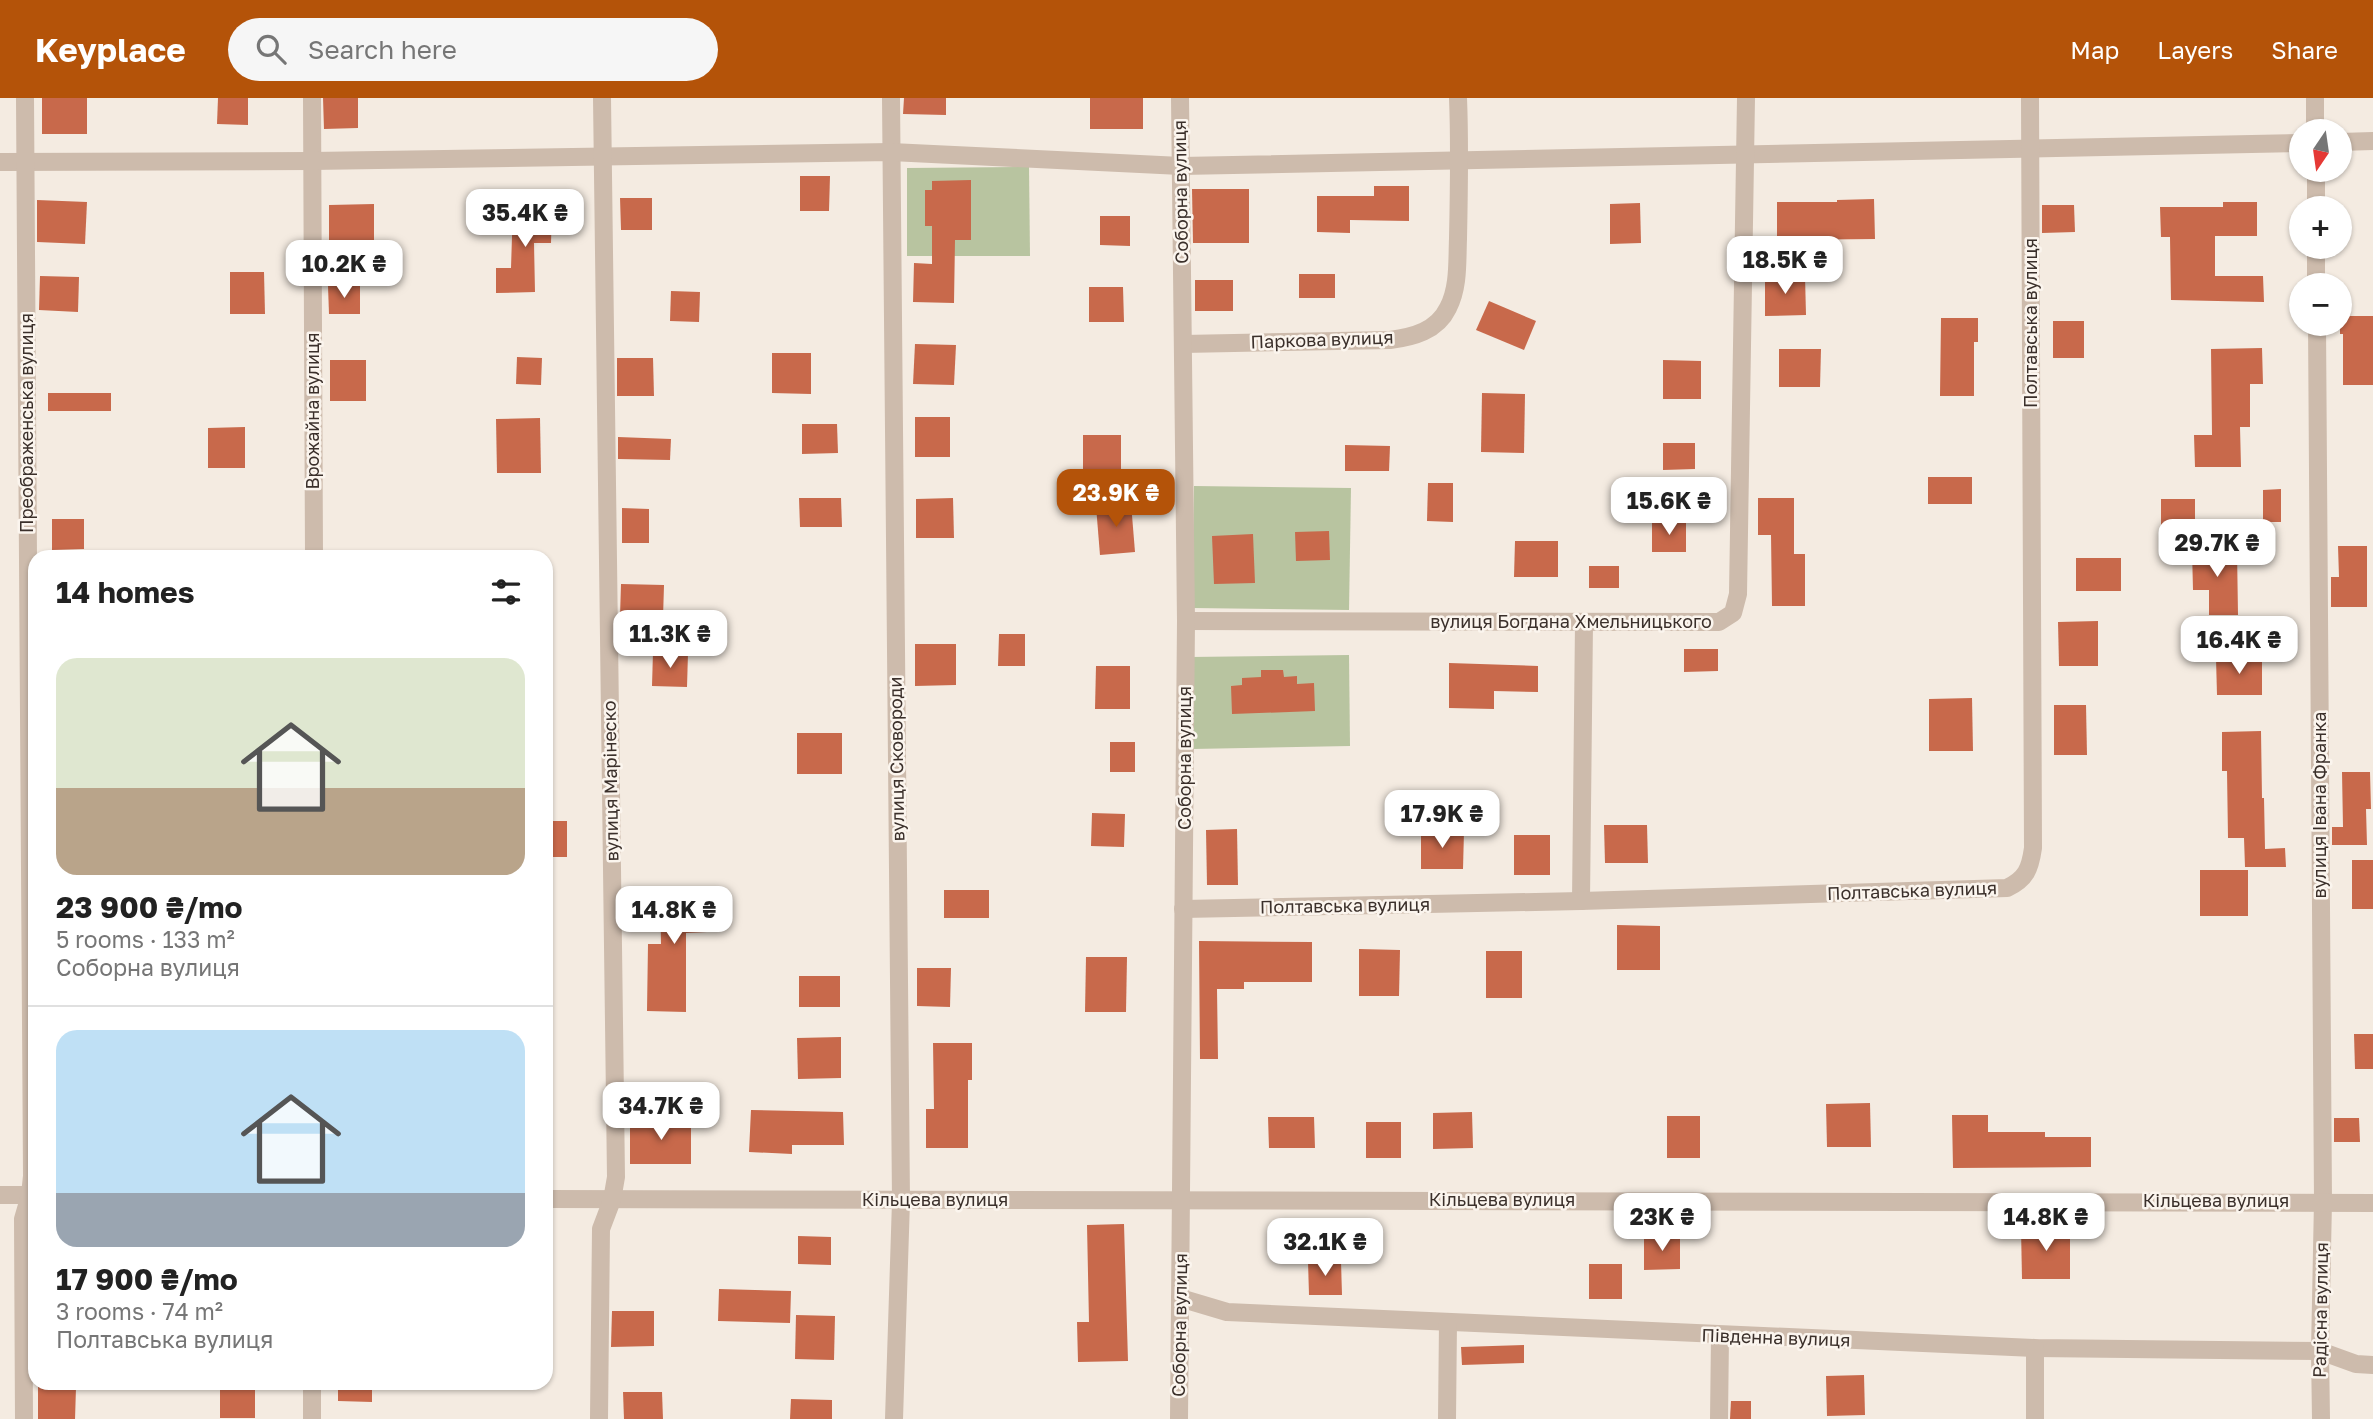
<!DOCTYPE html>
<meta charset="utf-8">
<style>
:root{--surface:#fff;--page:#f6f6f6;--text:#222;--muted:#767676;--line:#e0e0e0;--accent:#b45309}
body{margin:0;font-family:"Golos Text",sans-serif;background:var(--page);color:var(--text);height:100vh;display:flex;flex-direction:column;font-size:26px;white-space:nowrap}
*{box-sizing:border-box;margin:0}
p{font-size:23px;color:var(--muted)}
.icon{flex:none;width:38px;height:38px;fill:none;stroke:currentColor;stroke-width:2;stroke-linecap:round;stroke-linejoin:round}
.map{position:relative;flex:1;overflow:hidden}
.panel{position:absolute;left:28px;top:452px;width:525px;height:840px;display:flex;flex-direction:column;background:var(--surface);border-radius:21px;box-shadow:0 2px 5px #0004}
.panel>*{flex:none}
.needle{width:46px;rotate:193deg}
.fabs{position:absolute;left:2289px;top:21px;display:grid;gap:14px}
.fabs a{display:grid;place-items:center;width:63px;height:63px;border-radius:50%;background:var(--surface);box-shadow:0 2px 5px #0004;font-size:35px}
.price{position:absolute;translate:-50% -60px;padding:0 16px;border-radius:14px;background:#fff;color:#222;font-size:23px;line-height:46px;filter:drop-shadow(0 2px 4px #0008)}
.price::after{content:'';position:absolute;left:50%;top:42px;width:21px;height:16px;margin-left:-10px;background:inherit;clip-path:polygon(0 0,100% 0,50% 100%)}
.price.active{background:var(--accent);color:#fff}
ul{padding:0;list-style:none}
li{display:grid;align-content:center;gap:14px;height:371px;padding:0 28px}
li+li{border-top:2px solid var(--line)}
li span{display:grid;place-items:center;height:217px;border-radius:21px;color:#555}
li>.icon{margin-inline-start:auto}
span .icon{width:126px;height:126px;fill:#fffc;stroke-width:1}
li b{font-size:30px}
h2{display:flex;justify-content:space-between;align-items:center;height:84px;padding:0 28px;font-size:30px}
header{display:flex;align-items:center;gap:42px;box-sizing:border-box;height:98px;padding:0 35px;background:var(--accent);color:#fff}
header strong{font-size:33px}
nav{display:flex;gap:38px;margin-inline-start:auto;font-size:24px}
.search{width:490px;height:63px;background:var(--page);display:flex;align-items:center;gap:18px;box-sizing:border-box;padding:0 24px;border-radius:38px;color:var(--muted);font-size:26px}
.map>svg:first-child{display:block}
</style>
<header>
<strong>Keyplace</strong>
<div class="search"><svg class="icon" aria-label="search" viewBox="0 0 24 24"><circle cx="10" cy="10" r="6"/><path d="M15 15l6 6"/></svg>Search here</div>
<nav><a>Map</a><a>Layers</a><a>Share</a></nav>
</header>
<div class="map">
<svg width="2373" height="1321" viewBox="0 0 2373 1321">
<rect width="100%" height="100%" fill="#f4ebe1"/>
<g fill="#b8c4a0">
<polygon points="1029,69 1030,158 907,158 907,70"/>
<polygon points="1194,388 1351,390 1349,512 1192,510"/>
<polygon points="1349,557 1350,648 1192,651 1190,559"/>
</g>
<g fill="#c8694b">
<rect x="42" y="0" width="45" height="36"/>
<polygon points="218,0 248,0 248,27 217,26"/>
<polygon points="323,0 358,0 358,30 324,31"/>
<polygon points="904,0 946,0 946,17 903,16"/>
<rect x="1090" y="0" width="53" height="31"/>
<polygon points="800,78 830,78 829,113 800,113"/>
<polygon points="971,82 971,142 955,142 954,205 913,204 914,165 932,166 932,128 925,128 925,92 932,92 932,83"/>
<polygon points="1374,88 1409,88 1409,123 1350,122 1350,135 1317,134 1317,98 1374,98"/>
<polygon points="1192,91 1249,91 1249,145 1193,145"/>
<polygon points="620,100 652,100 652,132 621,132"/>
<polygon points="1874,101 1875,141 1777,142 1777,104 1837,104 1837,102"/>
<polygon points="37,102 87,104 85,146 37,144"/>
<polygon points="2223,104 2257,104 2257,138 2215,138 2215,178 2263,178 2264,204 2171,202 2170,139 2161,139 2160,109 2223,109"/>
<polygon points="1640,105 1641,145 1610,146 1610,106"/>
<polygon points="374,106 374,147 329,148 329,107"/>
<polygon points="2042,107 2074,107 2075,134 2042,135"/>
<polygon points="513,108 552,109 551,145 534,145 535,194 496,195 496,170 511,170"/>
<polygon points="1100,118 1130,118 1130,148 1100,147"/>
<polygon points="230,174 264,174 265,216 230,216"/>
<rect x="1299" y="176" width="36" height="24"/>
<polygon points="40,178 79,179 78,214 39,212"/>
<polygon points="1805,178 1806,217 1765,218 1765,179"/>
<rect x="1195" y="182" width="38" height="31"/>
<polygon points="360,187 360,216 329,216 328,188"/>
<polygon points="1089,189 1123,189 1124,224 1089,224"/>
<polygon points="671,193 700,194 699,224 670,223"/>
<polygon points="1489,203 1536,223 1524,252 1476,232"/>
<polygon points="2340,218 2373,218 2373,287 2343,287 2343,236 2340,236"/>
<polygon points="1941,220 1978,220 1978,244 1974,244 1974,298 1940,298"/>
<rect x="2053" y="223" width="31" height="37"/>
<polygon points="915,246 956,247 954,287 913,286"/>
<polygon points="2262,250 2263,286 2250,286 2250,329 2240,329 2241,369 2195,369 2194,337 2212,337 2211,251"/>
<polygon points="1779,251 1821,251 1820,289 1779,289"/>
<polygon points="772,255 811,255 811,296 772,295"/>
<polygon points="517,259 542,260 541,287 516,286"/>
<polygon points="617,260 653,260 654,298 617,298"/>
<rect x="330" y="262" width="36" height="41"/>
<polygon points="1663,262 1701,263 1701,301 1663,301"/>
<rect x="48" y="295" width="63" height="18"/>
<polygon points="1482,295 1525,296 1524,355 1481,354"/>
<rect x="915" y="319" width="35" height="40"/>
<polygon points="540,320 541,375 497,375 496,321"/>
<polygon points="802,326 837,326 838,355 802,356"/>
<polygon points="245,329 245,370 208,370 208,330"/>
<polygon points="1083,337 1121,337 1121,372 1083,373"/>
<polygon points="618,339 671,341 670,362 618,361"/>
<polygon points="1663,345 1695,345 1695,371 1663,372"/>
<polygon points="1345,347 1390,348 1389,373 1345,373"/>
<rect x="1928" y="379" width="44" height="27"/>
<polygon points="1428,385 1453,385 1453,424 1427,423"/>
<polygon points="2281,391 2281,424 2263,424 2263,392"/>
<polygon points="799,400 841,400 842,429 800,429"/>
<polygon points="953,400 954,440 916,440 916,401"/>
<polygon points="1758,400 1794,400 1794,456 1805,456 1805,508 1772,508 1771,437 1758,437"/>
<rect x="2161" y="401" width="34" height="33"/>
<polygon points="1131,405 1135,454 1100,457 1096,408"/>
<polygon points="622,410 649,411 649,445 622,445"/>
<polygon points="52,421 84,421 84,451 52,452"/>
<rect x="1652" y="424" width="34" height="30"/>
<polygon points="1329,433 1330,462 1296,463 1295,434"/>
<polygon points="1253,436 1255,485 1214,486 1212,438"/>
<polygon points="1515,443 1558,443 1558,479 1514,479"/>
<polygon points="2338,448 2367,448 2367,509 2331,509 2331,479 2339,479"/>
<polygon points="2192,452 2237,452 2238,517 2209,517 2209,492 2193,492"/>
<rect x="2076" y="460" width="45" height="33"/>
<rect x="1589" y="468" width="30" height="22"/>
<polygon points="621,486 664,487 663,520 620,519"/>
<polygon points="2098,523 2098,568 2059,568 2058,524"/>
<polygon points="999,536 1025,536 1025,568 998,568"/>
<polygon points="915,546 956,546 956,587 915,588"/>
<polygon points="1684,551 1718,551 1718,573 1684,574"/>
<polygon points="653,554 688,555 687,589 652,588"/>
<polygon points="2262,559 2262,597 2217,597 2216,560"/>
<polygon points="1449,565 1538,568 1538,594 1494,593 1494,611 1449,610"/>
<polygon points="1096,568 1130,568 1130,611 1095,611"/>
<polygon points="1261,572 1283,572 1284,579 1297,578 1297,586 1314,585 1315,613 1232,616 1231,588 1242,587 1242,580 1261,579"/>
<polygon points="1972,600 1973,653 1929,653 1929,601"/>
<polygon points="2054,607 2086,607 2087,657 2054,657"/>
<polygon points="2261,633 2262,700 2264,700 2265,751 2285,750 2286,769 2245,769 2244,740 2228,740 2227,673 2222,673 2222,634"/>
<rect x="797" y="635" width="45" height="41"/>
<rect x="1110" y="644" width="25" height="30"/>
<polygon points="2342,674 2370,674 2371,711 2366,711 2367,747 2332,747 2332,729 2343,729"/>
<polygon points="1092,715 1125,716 1124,749 1091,748"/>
<rect x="546" y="723" width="21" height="36"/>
<polygon points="1604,727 1647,727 1648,765 1605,765"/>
<polygon points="1237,731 1238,787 1207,787 1206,732"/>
<polygon points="1421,733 1464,733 1463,771 1421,771"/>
<rect x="1514" y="737" width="36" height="40"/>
<rect x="2352" y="762" width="21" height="49"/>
<rect x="2200" y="772" width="48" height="46"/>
<polygon points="707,788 707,834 686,835 686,914 647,913 648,846 661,846 660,789"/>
<rect x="944" y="792" width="45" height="28"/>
<polygon points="1617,827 1660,828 1660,872 1617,872"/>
<polygon points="1199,843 1312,844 1312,884 1244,884 1244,891 1217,891 1218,961 1200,961"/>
<polygon points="1359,851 1400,852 1399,898 1359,898"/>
<rect x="1486" y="853" width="36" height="47"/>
<polygon points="1086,859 1127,859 1126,914 1085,914"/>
<polygon points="917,870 951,870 950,909 917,908"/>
<rect x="799" y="878" width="41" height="31"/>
<polygon points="2354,936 2373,936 2373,971 2355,971"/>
<polygon points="841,939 841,980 798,981 797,940"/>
<polygon points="933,945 972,945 972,982 968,982 968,1050 926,1050 926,1011 934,1011"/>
<polygon points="1870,1005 1871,1049 1827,1049 1826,1006"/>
<polygon points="751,1012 843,1014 844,1047 792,1047 792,1056 749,1054"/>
<polygon points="1472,1014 1473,1050 1433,1051 1433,1015"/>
<polygon points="1952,1017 1988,1017 1988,1034 2045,1034 2045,1039 2091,1039 2091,1069 1953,1070"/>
<rect x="1667" y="1018" width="33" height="42"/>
<polygon points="1268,1019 1314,1019 1315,1050 1269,1050"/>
<polygon points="2334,1020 2359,1020 2360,1044 2334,1044"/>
<rect x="630" y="1022" width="61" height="44"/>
<rect x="1366" y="1024" width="35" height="36"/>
<polygon points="1124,1126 1128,1263 1078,1264 1077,1224 1089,1224 1087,1127"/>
<polygon points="2021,1130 2070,1130 2070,1181 2022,1181"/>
<polygon points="798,1138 831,1139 831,1167 798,1166"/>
<polygon points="1644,1138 1680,1138 1680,1171 1644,1172"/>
<polygon points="1308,1163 1341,1163 1342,1197 1309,1197"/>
<rect x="1589" y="1166" width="33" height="35"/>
<polygon points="719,1191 791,1193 790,1225 718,1223"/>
<polygon points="612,1213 654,1213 654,1248 611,1249"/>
<polygon points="796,1217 835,1218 834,1262 795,1261"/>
<polygon points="1524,1247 1524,1265 1462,1267 1461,1249"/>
<polygon points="1864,1277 1865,1317 1827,1318 1826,1278"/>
<rect x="220" y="1284" width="35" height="36"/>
<polygon points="338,1284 372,1284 372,1304 338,1303"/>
<polygon points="38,1289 76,1290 75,1321 38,1321"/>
<polygon points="623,1294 662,1294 663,1321 624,1321"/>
<polygon points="791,1301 832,1302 832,1321 790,1321"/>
<polygon points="1731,1303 1751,1303 1751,1321 1730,1321"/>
</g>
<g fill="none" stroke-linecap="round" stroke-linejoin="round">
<g stroke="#cdbbac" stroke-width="18">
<polyline points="312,0 314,458"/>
<polyline points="891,0 901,1103 894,1321"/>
<polyline points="2315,0 2315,33"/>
<polyline points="2340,44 2373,43"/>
<polyline points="0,64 312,63 891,54 1181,68 2301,45"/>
<polyline points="2316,72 2316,110"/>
<polyline points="2316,149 2316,187"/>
<polyline points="2317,226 2323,1103 2320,1253 2321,1321"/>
<path d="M 1183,246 L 1390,242 C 1413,239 1437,233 1448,210 C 1459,189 1457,163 1458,141 C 1459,94 1460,47 1458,0"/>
<polyline points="1186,523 1719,524 1733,515 1738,496 1746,0"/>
<polyline points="1581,803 1584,525"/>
<path d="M 1183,811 L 1581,803 L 2007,790 C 2026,781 2030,771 2033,750 L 2030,0"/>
<polyline points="0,1097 35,1097"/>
<polyline points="546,1101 2373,1105"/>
<polyline points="1180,1200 1227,1214 2035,1250 2320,1253 2356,1266 2373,1267"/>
<polyline points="24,1321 23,1121 30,1097 32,1078 25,0"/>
<polyline points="312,1321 312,1284"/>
<polyline points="599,1321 601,1131 612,1102 616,1079 602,0"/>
<polyline points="1179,1321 1186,523 1180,0"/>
<polyline points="1447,1321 1448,1224"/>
<polyline points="1719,1321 1720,1238"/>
<polyline points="2035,1321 2035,1250"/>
</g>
</g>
<g text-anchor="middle" stroke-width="5" stroke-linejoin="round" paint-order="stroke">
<g font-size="18" fill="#3b302b" stroke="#fbf5ee">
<text transform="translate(1181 94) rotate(-91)" y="6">Соборна вулиця</text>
<text transform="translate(2031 225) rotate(-90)" y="6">Полтавська вулиця</text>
<text transform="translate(1322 242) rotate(-2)" y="6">Паркова вулиця</text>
<text transform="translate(313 313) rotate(-90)" y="6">Врожайна вулиця</text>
<text transform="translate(27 325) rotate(-90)" y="6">Преображенська вулиця</text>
<text x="1571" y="530">вулиця Богдана Хмельницького</text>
<text transform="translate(1185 660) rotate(-90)" y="6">Соборна вулиця</text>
<text transform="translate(897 661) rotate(-91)" y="6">вулиця Сковороди</text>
<text transform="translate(611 683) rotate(-91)" y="6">вулиця Марінеско</text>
<text transform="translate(2320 707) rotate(-90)" y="6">вулиця Івана Франка</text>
<text transform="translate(1912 793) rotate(-2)" y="6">Полтавська вулиця</text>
<text transform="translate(1345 808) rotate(-1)" y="6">Полтавська вулиця</text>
<text x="935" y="1108">Кільцева вулиця</text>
<text x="1502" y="1108">Кільцева вулиця</text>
<text x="2216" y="1109">Кільцева вулиця</text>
<text transform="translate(2321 1212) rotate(-89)" y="6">Радісна вулиця</text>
<text transform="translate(1180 1227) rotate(-89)" y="6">Соборна вулиця</text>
<text transform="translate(1776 1240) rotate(2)" y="6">Південна вулиця</text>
</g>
</g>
</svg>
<div class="fabs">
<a><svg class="needle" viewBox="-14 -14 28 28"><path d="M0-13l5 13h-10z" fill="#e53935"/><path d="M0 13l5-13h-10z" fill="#767676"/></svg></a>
<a>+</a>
<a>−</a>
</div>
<b class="price" style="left:525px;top:151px">35.4K ₴</b>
<b class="price" style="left:1785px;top:198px">18.5K ₴</b>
<b class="price" style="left:344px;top:202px">10.2K ₴</b>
<b class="price active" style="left:1116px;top:431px">23.9K ₴</b>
<b class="price" style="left:1669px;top:439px">15.6K ₴</b>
<b class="price" style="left:2217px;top:481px">29.7K ₴</b>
<b class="price" style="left:670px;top:572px">11.3K ₴</b>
<b class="price" style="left:2239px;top:578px">16.4K ₴</b>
<b class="price" style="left:1442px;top:752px">17.9K ₴</b>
<b class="price" style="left:674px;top:848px">14.8K ₴</b>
<b class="price" style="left:661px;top:1044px">34.7K ₴</b>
<b class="price" style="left:1662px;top:1155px">23K ₴</b>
<b class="price" style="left:2046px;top:1155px">14.8K ₴</b>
<b class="price" style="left:1325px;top:1180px">32.1K ₴</b>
<section class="panel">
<h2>14 homes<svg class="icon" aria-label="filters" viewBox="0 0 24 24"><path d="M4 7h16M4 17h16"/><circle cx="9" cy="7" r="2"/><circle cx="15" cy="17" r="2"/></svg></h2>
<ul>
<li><span style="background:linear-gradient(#dfe7d0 60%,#b9a48a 0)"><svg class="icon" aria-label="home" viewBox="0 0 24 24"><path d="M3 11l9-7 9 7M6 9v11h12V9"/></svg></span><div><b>23 900 ₴/mo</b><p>5 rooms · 133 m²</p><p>Соборна вулиця</p></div></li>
<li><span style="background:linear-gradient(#bfe0f5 75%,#9aa5b1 0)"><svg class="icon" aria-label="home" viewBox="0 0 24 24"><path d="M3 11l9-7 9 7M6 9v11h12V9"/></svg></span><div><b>17 900 ₴/mo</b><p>3 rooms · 74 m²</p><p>Полтавська вулиця</p></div></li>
</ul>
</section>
</div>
